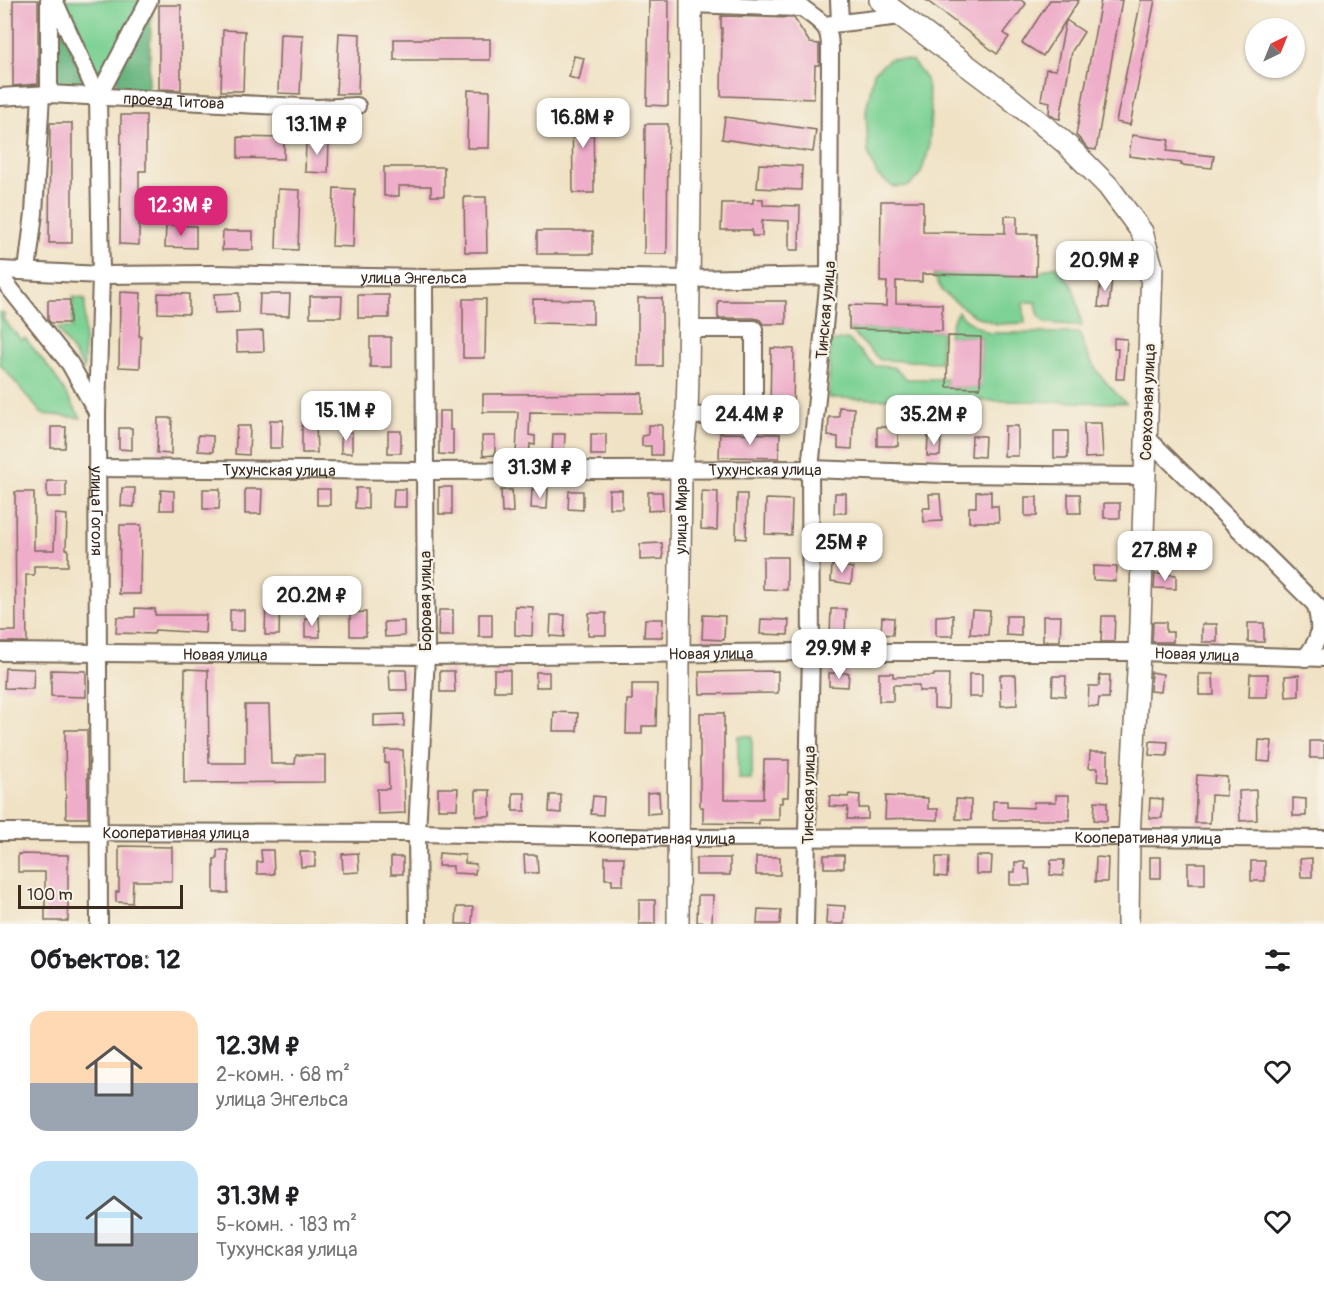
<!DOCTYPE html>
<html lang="ru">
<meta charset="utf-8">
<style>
:root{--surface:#fff;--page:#f6f6f6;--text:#202124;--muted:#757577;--accent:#db2777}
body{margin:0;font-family:Pangolin,sans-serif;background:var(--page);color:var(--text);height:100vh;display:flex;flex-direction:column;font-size:22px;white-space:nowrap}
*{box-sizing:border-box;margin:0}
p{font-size:20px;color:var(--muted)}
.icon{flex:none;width:33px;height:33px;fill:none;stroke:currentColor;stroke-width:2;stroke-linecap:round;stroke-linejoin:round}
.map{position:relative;height:924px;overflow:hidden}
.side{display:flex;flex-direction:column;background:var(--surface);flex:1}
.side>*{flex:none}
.needle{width:39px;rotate:43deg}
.buttons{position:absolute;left:1245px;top:18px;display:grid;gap:12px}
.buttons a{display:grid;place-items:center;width:60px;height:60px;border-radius:50%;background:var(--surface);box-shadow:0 2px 4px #0004;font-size:30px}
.scale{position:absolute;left:18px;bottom:15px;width:165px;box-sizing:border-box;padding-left:6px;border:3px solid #3b2a1e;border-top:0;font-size:16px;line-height:21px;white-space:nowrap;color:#3b2a1e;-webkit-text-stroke:4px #f7f3e8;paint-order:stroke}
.price{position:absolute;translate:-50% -51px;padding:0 14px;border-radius:12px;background:#fff;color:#222;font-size:20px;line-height:39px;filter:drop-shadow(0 2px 3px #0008)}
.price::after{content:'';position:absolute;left:50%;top:36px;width:18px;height:14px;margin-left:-9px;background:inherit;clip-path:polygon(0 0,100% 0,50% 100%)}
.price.current{background:var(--accent);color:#fff}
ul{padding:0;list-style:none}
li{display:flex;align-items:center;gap:18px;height:150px;padding:0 30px}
li span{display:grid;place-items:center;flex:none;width:168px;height:120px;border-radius:18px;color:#555}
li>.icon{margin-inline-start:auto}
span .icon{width:72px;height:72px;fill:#fffc;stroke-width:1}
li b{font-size:26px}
h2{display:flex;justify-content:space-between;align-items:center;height:72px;padding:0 30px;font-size:26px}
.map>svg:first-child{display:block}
</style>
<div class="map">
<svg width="1324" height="924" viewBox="0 0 1324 924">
<rect width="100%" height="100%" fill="#f7f3e8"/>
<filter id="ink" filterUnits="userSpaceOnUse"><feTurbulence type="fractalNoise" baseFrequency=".0167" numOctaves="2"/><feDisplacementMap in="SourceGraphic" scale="12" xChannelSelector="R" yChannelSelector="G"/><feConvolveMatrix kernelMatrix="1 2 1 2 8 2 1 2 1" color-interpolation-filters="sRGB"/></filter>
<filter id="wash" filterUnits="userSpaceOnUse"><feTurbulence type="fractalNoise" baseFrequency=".008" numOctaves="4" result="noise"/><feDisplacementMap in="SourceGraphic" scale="24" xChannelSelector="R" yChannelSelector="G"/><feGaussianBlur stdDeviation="1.35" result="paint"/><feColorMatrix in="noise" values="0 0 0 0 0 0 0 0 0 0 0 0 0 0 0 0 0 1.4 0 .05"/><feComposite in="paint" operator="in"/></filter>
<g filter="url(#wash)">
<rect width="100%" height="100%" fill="#f0e2c5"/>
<g fill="#7ed295" stroke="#5c7e5a" stroke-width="1.5">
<polygon points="57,0 144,0 105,82 92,80"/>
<polygon points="891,58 912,61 926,79 931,107 929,149 921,173 909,186 893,187 877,175 868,152 866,111 874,72"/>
<path d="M 1055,266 C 1078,286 1076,297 1082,326 L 1047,323 C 1037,318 1038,311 1036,302 L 1023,302 L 1025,323 L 997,324 L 973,315 L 943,292 L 933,274 L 1036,276 L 1044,270 Z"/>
<polygon points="73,297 85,299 84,369 57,328 72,328"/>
<polygon points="1,312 5,315 2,318 21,340 25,338 53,373 81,418 42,414 0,364 0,313"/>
<path d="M 958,312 L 966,320 L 988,333 L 1080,333 C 1086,362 1106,384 1126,403 L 829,398 L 830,342 L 848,339 L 875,366 L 893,367 L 907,379 L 947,379 L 947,387 L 980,388 L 981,337 L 948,336 L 954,318 Z"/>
<polygon points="849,329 942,331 940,362 880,360"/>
<rect x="738" y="736" width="14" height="44"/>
</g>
<g fill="#66b47e" stroke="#506f4e" stroke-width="1.5">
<polygon points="152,4 148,96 117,92 117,75"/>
<polygon points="52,6 88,90 54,88"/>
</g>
<g id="blocks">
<g fill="#eeadc9">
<polygon points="13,0 38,0 38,84 13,86"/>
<polygon points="649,0 669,0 668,106 647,105"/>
<polygon points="926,0 1021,0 1026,4 1004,33 1009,37 997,54"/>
<polygon points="1050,0 1079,0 1043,56 1022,43"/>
<polygon points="1101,0 1122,0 1096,150 1089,149 1076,135"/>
<polygon points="1141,0 1155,0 1130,125 1116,122"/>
<polygon points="159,5 181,5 181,90 159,89"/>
<polygon points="721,16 794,18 810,43 819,44 819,65 815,65 814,99 721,96 722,28 721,28"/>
<polygon points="1066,20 1084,32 1072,51 1060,119 1055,118 1049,113 1050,102 1041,100 1046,69 1056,70"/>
<polygon points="223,30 245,31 243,91 221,91"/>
<polygon points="339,33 360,34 358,94 336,94"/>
<polygon points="280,34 303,35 300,94 278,93"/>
<rect x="394" y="39" width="96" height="21"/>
<polygon points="574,56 584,58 579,80 569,77"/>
<polygon points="468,90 490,91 489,148 467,148"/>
<polygon points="572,105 593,105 594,193 573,193"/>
<polygon points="121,115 146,115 146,171 139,171 139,245 120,244"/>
<polygon points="725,117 816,130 813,152 722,139"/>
<polygon points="50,123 72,123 72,243 49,243"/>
<polygon points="645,124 668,124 667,254 644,254"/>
<polygon points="1132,135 1169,140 1167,151 1214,156 1212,168 1181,165 1182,163 1129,156"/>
<polygon points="238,137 284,138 284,159 238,158"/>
<polygon points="306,140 329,141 328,173 305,172"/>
<polygon points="759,164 802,166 801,190 757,188"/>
<polygon points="384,167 444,167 444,196 431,196 431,186 399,186 399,196 384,196"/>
<polygon points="334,188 355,189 353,247 332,246"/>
<polygon points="278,189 300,190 298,250 276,249"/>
<polygon points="464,197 486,197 487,252 465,252"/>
<polygon points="753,199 763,199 763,205 800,206 799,250 789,250 789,221 762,220 762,236 752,236 752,230 721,230 722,203 753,203"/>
<polygon points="881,201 923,201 923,232 1005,233 1005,216 1017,216 1017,234 1037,234 1036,276 922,274 922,282 896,281 896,303 942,304 942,331 849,329 849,305 886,306 887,282 880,282"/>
<polygon points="166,225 196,226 196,248 165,247"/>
<polygon points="223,231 253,231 253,250 222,250"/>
<rect x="537" y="231" width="56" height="23"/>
<polygon points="1101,276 1112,277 1109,308 1098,307"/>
<polygon points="120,292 141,293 139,336 141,336 140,368 119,367"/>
<polygon points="158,293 189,294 189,314 158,313"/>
<polygon points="239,293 239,312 215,313 214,294"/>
<polygon points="260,294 290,294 289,316 259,315"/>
<rect x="358" y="295" width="31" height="23"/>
<polygon points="310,296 342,296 341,317 310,317"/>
<rect x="638" y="298" width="24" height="68"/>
<polygon points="463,299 486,299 485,358 463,358"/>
<polygon points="533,299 593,300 593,324 533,323"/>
<polygon points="48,300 70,300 70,323 51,323 48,320"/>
<polygon points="718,301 786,301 786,324 763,324 760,320 754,318 718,318"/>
<polygon points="263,331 264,351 237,352 236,332"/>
<polygon points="948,336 981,337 980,388 947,387"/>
<rect x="370" y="337" width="21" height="30"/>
<polygon points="1114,338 1127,339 1124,379 1116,379 1118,349 1114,349"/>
<polygon points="771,348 794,349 793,416 770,415"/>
<polygon points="642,393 642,413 530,412 529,435 535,436 535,445 530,444 529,456 516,455 518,412 483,412 483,394"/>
<polygon points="839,407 854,408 852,449 838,448 838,437 828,436 829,417 839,417"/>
<polygon points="439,411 450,411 450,430 453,430 453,455 439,454"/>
<polygon points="158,418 172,418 171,454 157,453"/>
<polygon points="270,420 283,420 282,448 270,448"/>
<polygon points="302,423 316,423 317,453 302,453"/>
<polygon points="1084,423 1101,423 1103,457 1085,458"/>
<polygon points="648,425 662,425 662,455 651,455 651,446 642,446 642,436 648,435"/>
<polygon points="237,426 250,426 249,455 235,454"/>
<polygon points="1005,426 1018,426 1018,456 1004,456"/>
<polygon points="51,427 66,427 65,448 51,448"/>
<rect x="877" y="427" width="21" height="19"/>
<polygon points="119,428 132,428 132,450 119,449"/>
<rect x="388" y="431" width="13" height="22"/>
<rect x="1054" y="431" width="14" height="27"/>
<rect x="341" y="432" width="11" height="21"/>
<polygon points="720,433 780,434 779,458 719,457"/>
<polygon points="553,434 565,434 564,455 552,455"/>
<rect x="591" y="434" width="15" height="21"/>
<polygon points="198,435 213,436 213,452 198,451"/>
<polygon points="482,436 495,436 495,455 483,456"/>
<polygon points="928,436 941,436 940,456 927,456"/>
<polygon points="972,436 985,436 984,457 971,456"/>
<rect x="47" y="481" width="19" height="16"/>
<rect x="439" y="487" width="13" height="27"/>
<polygon points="122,488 135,488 134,507 121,506"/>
<polygon points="356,488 368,488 368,509 355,508"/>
<polygon points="203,489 220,489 219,509 203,509"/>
<polygon points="245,489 262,489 261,514 245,514"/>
<rect x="317" y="489" width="13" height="16"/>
<polygon points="394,489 406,489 406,507 393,507"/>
<polygon points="532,489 548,489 547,509 531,508"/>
<polygon points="161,490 174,491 174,510 160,510"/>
<polygon points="501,490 512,490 513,512 502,513"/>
<rect x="609" y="490" width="13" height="18"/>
<polygon points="569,491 583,491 583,510 568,509"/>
<polygon points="702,491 718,492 717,530 701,529"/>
<polygon points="991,491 991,506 998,506 999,522 969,522 969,507 976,507 976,492"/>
<polygon points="15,492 34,492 34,550 54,550 55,514 67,515 66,549 68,549 68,566 34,566 34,575 26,575 27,642 0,642 0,631 16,631"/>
<polygon points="648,492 662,492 663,510 648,511"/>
<polygon points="835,493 846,493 846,513 834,513"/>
<polygon points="737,494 747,494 746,539 736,538"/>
<polygon points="929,494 940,494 942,521 924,522 923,508 930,508"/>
<polygon points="1068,494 1080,494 1081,513 1068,513"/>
<rect x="1025" y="497" width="12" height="19"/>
<polygon points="766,499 792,500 791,535 765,534"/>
<rect x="1104" y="503" width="16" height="15"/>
<polygon points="120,525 141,525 140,594 119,594"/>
<polygon points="662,543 663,559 640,560 640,544"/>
<polygon points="763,557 787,557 787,590 763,589"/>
<polygon points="832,565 853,568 851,584 831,581"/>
<polygon points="1093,566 1117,567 1116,581 1093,580"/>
<polygon points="1155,574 1176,575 1176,589 1154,588"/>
<polygon points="266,600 280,600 279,635 265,635"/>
<polygon points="515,606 533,607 532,636 515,635"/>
<polygon points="135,608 155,609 155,615 206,615 205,633 155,630 154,634 116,633 117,617 135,617"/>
<polygon points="831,609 846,609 845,635 830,634"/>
<rect x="230" y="610" width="14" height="21"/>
<polygon points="439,610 453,610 453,636 438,636"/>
<polygon points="972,610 990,611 988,635 970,634"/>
<polygon points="366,612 366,636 350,636 350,613"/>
<polygon points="589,613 606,613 606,635 588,635"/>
<rect x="479" y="614" width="13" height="23"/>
<polygon points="551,615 565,615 564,637 550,636"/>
<polygon points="703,615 725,616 724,640 702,639"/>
<polygon points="953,615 953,636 936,636 936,616"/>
<polygon points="1006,616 1021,616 1021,636 1006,635"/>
<polygon points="1043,616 1061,616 1060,641 1043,641"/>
<polygon points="1102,616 1115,616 1114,642 1101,642"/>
<polygon points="319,617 320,637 305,637 305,618"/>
<polygon points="882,617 894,618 893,635 881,634"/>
<polygon points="645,619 663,619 662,637 644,637"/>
<polygon points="761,619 789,620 788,635 760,634"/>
<polygon points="404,621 404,636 385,637 384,622"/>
<polygon points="1153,622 1166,622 1166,632 1173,632 1173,642 1152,642"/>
<rect x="1248" y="623" width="16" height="19"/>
<rect x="1202" y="624" width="15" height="18"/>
<polygon points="5,668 34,669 33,689 4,688"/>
<polygon points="185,669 208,670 209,763 245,763 245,705 269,705 271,764 295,764 296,755 325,755 325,782 184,783"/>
<polygon points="51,670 86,671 86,697 51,696"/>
<polygon points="389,670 406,670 407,690 390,690"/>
<rect x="494" y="670" width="16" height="21"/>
<polygon points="440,671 454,671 455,692 440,692"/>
<polygon points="778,671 778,693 700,694 699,672"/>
<rect x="536" y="672" width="13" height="15"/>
<polygon points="1151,672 1163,674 1161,692 1150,691"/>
<polygon points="829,673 849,673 848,687 829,686"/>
<polygon points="879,673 893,673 893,677 934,676 934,674 949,674 948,709 934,708 934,691 919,691 919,685 893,685 893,701 879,701"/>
<rect x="969" y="674" width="13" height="23"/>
<polygon points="1199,674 1213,674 1214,695 1199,695"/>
<polygon points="1250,674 1268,674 1267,697 1249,697"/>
<polygon points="1000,675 1016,675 1017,705 1001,706"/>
<polygon points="1100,675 1110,675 1109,698 1099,698 1098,707 1088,706 1089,686 1099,686"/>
<polygon points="1299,675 1299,696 1286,697 1285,676"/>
<polygon points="1053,676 1066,676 1065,696 1052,695"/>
<polygon points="632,684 657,684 656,726 642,726 642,734 626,734 627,700 632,700"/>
<polygon points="554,712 578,713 577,731 553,731"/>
<polygon points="700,713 724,713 724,799 763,799 764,760 789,760 788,797 782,797 782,803 779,803 779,820 759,820 759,824 703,823 703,807 700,807"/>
<polygon points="404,714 404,726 374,727 374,715"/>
<polygon points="65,730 87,730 88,818 66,818"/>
<polygon points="1259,740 1272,741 1270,762 1258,761"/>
<polygon points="1150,741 1168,742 1167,756 1149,755"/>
<rect x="1310" y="741" width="14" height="17"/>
<polygon points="385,750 403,750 405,813 378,814 377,789 389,789 388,763 385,763"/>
<polygon points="1090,752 1108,752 1108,782 1097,781 1098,768 1089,768"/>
<polygon points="1197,775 1227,777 1226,796 1211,795 1210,823 1195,823"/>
<polygon points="438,788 458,788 457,809 438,809"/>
<rect x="476" y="790" width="14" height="26"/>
<polygon points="1256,790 1257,820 1240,821 1239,791"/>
<polygon points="659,792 660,813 647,814 647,793"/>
<rect x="513" y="793" width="12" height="18"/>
<polygon points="849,794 860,795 859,808 868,808 868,819 847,819 848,807 829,806 830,796 848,797"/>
<polygon points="550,795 561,795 561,813 549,812"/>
<polygon points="1056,795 1069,795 1069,820 993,820 993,801 1007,801 1007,807 1033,808 1034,802 1056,802"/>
<polygon points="593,796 604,797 603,815 591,814"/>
<polygon points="886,796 928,798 928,809 938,809 938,820 914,819 914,818 885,819"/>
<polygon points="1150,798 1163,799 1162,818 1149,818"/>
<polygon points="1293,798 1306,799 1306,816 1293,816"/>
<polygon points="956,799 971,800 971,820 956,819"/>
<polygon points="1095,801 1107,802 1107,821 1094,820"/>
<polygon points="119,846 172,847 172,881 133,881 132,903 116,902 116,892 119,892"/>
<polygon points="217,850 228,850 228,893 214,893 214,859 217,859"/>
<polygon points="261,850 273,850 274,874 257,874 257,862 262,862"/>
<polygon points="300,852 315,852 315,866 301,867"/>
<polygon points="358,853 359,872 343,873 342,854"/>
<polygon points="439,853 465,855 465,863 476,864 475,874 453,873 453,866 438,866"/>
<polygon points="18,854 68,855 68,921 45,921 45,872 18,872"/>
<polygon points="524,855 537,855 538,873 525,873"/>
<rect x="824" y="855" width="20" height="13"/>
<polygon points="976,856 992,856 991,874 976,874"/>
<rect x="391" y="857" width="12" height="17"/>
<polygon points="605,857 624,857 623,885 612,885 612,879 605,879"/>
<rect x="756" y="857" width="24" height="18"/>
<polygon points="936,857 948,857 947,877 935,876"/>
<polygon points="1096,857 1108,858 1107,882 1095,882"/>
<rect x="1150" y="857" width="11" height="21"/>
<rect x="696" y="858" width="34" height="17"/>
<polygon points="1312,858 1312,877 1301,877 1300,859"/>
<polygon points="1051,860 1064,860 1063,876 1050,875"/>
<rect x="1251" y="861" width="14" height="20"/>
<polygon points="1015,862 1025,862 1025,869 1029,869 1030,885 1010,885 1010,872 1015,872"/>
<rect x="1188" y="863" width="17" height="21"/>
<polygon points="698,895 713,895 712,923 697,922"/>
<rect x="639" y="900" width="16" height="24"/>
<polygon points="827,905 845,906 844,924 826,924"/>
<polygon points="457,907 473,907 472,924 456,924"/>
<polygon points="758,909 781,910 780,924 757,924"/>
</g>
</g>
</g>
<g filter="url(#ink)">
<use href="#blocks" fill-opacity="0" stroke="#7a6a58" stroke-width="1.5"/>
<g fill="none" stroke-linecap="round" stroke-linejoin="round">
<g stroke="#7a6a58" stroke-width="20">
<g id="minor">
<polyline points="54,0 98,97 149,0"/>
<path d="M 792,0 C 801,9 825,21 828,33 C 830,38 830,47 830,53 L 829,276 L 810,469 L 811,652 L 805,924"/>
<polyline points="839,0 840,23"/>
<polyline points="691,4 799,8"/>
<polyline points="824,25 901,16"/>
<polyline points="49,94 49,0"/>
<path id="s1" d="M 0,97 L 49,94 L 318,108 L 357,106"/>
<path id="s2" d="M 98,97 L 101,275 L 97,413 L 99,924"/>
<path id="s3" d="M 0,270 L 101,275 L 213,274 L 424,278 L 511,276 L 689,279 L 829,276"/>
<polyline points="27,271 34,213 41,95"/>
<polyline points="0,276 70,364 97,412"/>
<polyline points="687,416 754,415 754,329 689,329"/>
<polyline points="1145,436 1324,613"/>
<path id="s4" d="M 97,468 L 424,471 L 810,469 L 947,474 L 1144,476"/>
<path id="s5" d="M 0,652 L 426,656 L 811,652 L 1139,652 L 1324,658"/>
<path d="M 1305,658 C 1321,638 1322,631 1316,606"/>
<path id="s6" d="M 0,832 L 417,833 L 678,838 L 1129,837 L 1324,839"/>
<polyline points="418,924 417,833 426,656 424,278"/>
</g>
</g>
<g stroke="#7a6a58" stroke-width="24">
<g id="major">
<polyline points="880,0 1005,94 1064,142 1108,186 1142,232 1152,267 1139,652 1129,837 1128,924"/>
<path id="s7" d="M 678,924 L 679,654 L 681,469 L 687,416 L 688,375 L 691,112 L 691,0"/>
</g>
</g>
<use href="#minor" stroke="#fff" stroke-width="16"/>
<use href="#major" stroke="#fff" stroke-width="21"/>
</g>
</g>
<g text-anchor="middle" stroke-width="4.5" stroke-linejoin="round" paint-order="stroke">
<g font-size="16" fill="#3b2a1e" stroke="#f7f3e8">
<text dy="6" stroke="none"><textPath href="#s1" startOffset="174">проезд Титова</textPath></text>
<text dy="6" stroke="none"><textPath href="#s3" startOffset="414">улица Энгельса</textPath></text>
<text transform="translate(825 310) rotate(-85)" y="6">Тинская улица</text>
<text transform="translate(1147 402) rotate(-88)" y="6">Совхозная улица</text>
<text dy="6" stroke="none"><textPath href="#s4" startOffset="668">Тухунская улица</textPath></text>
<text dy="6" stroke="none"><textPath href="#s4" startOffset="182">Тухунская улица</textPath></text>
<text dy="6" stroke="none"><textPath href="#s2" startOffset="414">улица Гоголя</textPath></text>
<text dy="6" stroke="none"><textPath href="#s7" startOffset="408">улица Мира</textPath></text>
<text transform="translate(425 601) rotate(-90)" y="6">Боровая улица</text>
<text dy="6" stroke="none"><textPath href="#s5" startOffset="225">Новая улица</textPath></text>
<text dy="6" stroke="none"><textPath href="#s5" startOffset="711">Новая улица</textPath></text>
<text dy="6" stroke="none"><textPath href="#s5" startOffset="1197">Новая улица</textPath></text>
<text transform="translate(808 795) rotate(-89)" y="6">Тинская улица</text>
<text dy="6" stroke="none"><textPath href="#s6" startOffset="176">Кооперативная улица</textPath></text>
<text dy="6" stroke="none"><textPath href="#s6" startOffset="662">Кооперативная улица</textPath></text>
<text dy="6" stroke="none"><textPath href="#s6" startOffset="1148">Кооперативная улица</textPath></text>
</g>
</g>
</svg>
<div class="buttons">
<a><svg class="needle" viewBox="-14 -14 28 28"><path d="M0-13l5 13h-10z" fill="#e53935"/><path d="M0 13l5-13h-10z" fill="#757577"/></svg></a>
</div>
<div class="scale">100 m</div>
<b class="price" style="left:583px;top:149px">16.8M ₽</b>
<b class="price" style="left:317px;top:156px">13.1M ₽</b>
<b class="price current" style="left:181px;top:237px">12.3M ₽</b>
<b class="price" style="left:1105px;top:292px">20.9M ₽</b>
<b class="price" style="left:346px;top:442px">15.1M ₽</b>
<b class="price" style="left:750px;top:446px">24.4M ₽</b>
<b class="price" style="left:934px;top:446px">35.2M ₽</b>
<b class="price" style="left:540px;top:499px">31.3M ₽</b>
<b class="price" style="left:842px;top:574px">25M ₽</b>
<b class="price" style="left:1165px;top:582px">27.8M ₽</b>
<b class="price" style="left:312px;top:627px">20.2M ₽</b>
<b class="price" style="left:839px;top:680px">29.9M ₽</b>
</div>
<section class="side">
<h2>Объектов: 12<svg class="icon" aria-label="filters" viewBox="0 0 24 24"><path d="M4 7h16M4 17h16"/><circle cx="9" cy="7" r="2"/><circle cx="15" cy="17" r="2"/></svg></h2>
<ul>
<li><span style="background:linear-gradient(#ffd9b3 60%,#9aa5b1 0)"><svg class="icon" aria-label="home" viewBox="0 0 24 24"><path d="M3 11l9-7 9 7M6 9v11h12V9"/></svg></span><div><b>12.3M ₽</b><p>2-комн. · 68 m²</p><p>улица Энгельса</p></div><svg class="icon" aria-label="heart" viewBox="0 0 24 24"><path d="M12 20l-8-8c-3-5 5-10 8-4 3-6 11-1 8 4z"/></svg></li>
<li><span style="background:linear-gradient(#bfe0f5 60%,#9aa5b1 0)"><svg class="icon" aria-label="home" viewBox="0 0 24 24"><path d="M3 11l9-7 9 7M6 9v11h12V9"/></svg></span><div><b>31.3M ₽</b><p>5-комн. · 183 m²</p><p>Тухунская улица</p></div><svg class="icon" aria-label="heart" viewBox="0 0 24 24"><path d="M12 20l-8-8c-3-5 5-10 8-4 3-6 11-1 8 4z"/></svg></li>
</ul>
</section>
